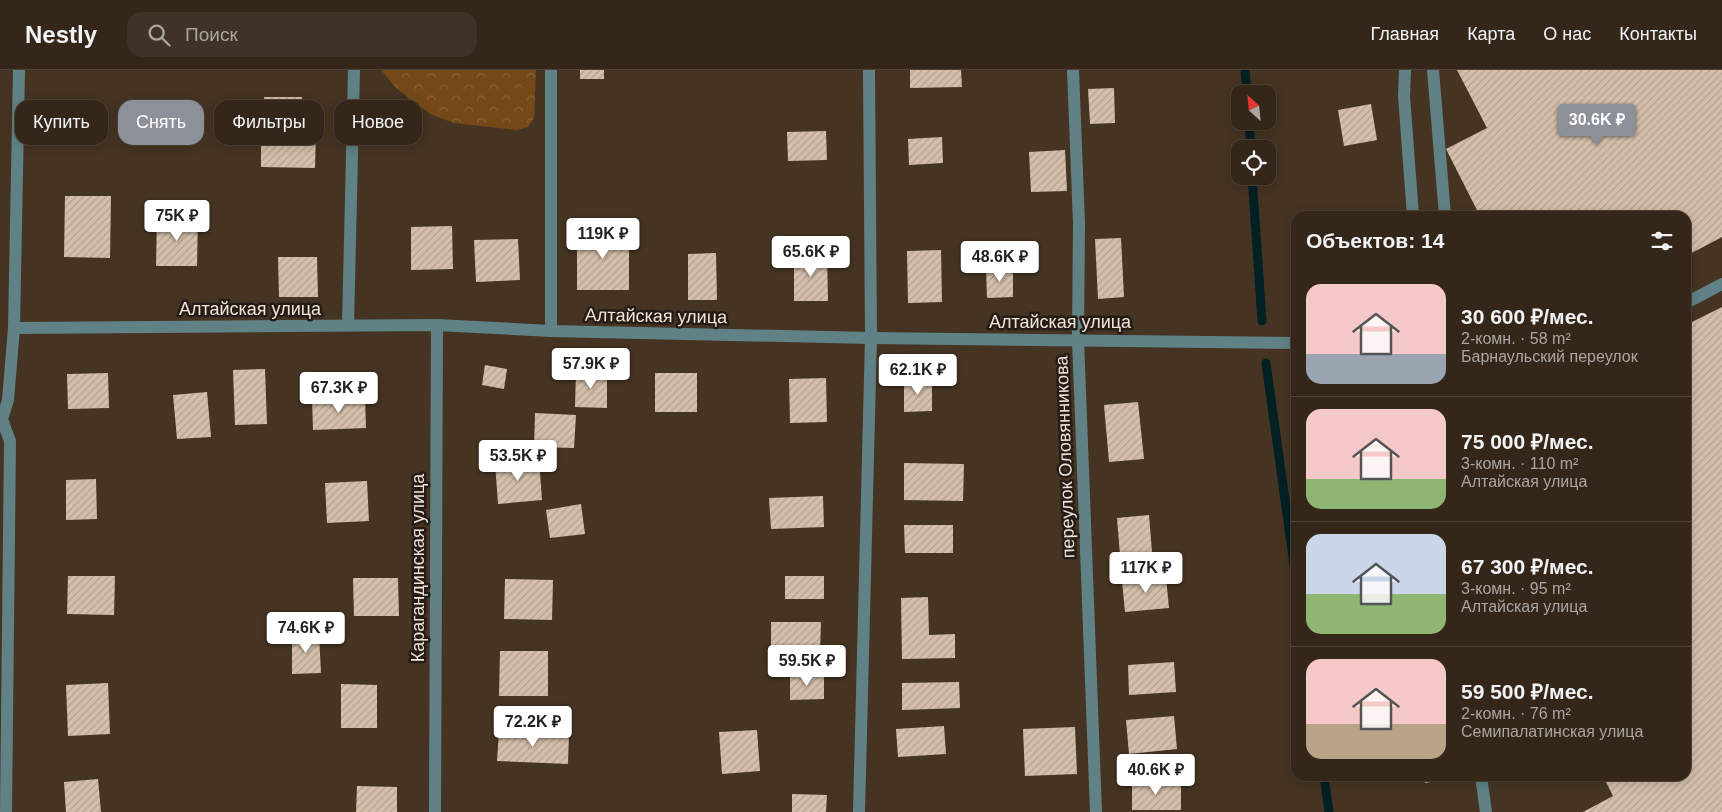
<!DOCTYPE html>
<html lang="ru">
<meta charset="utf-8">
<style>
:root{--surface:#34271a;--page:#3f3327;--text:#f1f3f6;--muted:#a9a5a2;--line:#4e4439;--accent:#8c9099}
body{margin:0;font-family:Arial,sans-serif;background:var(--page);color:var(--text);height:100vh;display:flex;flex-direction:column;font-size:19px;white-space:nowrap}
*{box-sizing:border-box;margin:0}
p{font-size:16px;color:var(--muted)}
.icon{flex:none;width:28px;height:28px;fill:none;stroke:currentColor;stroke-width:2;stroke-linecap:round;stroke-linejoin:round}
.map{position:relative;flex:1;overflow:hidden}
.panel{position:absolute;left:1291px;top:141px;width:400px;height:570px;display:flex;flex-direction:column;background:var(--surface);border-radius:15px;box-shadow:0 2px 12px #0003,0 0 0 1px var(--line)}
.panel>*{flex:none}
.guide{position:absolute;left:15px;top:30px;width:475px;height:45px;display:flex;gap:10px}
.needle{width:32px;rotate:333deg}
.controls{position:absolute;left:1231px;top:15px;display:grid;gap:10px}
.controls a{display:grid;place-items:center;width:45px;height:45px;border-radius:10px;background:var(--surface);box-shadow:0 2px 12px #0003,0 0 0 1px var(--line);font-size:25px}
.price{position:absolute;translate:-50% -42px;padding:0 11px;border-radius:5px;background:#fff;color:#222;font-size:16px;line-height:32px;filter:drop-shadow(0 1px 2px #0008)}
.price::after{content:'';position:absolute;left:50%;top:30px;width:15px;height:11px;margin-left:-8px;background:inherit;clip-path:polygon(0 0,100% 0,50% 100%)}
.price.on{background:var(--accent);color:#fff}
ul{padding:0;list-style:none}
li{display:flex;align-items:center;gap:15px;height:125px;padding:0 15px}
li+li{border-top:1px solid var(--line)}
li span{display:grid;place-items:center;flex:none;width:140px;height:100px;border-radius:15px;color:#555}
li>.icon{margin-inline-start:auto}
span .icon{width:60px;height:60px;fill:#fffc;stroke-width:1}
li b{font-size:21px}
h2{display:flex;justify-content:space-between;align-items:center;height:60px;padding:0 15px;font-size:21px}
.pill{padding:0 18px;border-radius:15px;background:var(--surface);box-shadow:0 2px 12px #0003,0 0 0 1px var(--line);font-size:18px;line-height:45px}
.pill.on{background:var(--accent);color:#fff}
header{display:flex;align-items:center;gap:30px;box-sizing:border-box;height:70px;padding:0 25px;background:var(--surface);border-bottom:1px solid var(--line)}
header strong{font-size:24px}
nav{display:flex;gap:28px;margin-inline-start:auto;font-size:18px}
.search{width:350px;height:45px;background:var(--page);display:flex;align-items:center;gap:12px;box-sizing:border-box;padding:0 18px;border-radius:15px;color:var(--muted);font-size:19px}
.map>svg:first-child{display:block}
</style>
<header>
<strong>Nestly</strong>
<div class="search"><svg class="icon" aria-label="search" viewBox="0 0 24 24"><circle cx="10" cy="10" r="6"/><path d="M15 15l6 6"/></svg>Поиск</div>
<nav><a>Главная</a><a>Карта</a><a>О нас</a><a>Контакты</a></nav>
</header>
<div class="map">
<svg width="1722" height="742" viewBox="0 0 1722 742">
<defs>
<pattern id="forest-crowns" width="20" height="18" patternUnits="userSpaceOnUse" patternTransform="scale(1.25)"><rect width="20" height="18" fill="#744917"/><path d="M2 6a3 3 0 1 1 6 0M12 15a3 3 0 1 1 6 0" fill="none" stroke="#886338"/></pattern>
<pattern id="building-hatch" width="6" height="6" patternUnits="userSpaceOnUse" patternTransform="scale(1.25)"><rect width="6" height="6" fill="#d5bfaa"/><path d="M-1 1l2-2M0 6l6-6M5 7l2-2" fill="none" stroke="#b2a090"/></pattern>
</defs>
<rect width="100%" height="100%" fill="#453422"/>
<polygon fill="url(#forest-crowns)" points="381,0 536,0 534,48 528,57 517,60 454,53 430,44 396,18"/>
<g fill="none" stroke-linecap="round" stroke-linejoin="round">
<g stroke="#032024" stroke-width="9">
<polyline points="1245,0 1247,24"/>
<polyline points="1249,51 1251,79"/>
<polyline points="1252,106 1262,251"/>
<polyline points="1266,293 1296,509"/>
<polyline points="1324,706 1329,742"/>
</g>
</g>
<g fill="url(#building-hatch)">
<rect x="580" y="0" width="24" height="9"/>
<polygon points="910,0 961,0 962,17 910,18"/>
<polygon points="1457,0 1722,0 1722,167 1686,186 1686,146 1480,146 1446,79 1487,58"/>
<polygon points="1114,18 1115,53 1090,54 1088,19"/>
<polygon points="264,27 302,27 302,57 264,56"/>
<polygon points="1371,34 1377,70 1344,76 1338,40"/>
<polygon points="826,61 827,90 788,91 787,62"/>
<polygon points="261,62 316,62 315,98 261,97"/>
<polygon points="942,67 943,93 909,95 908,69"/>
<polygon points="1065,80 1067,121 1031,122 1029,82"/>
<polygon points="65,126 111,126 110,188 64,187"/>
<polygon points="157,147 198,147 197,196 156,196"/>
<polygon points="452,156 453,199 411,200 411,157"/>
<rect x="577" y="159" width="52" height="61"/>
<polygon points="1121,168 1124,227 1098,229 1095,169"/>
<polygon points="518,169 520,210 476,212 474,170"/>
<polygon points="941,180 942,232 908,233 907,181"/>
<polygon points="716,183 717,230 688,230 688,184"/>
<polygon points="827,184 828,231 794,231 794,185"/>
<polygon points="278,187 317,187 318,227 279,227"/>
<polygon points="1013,198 1013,227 987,228 986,199"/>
<polygon points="1722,237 1722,742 1583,742 1613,726 1603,706 1686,706 1686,255"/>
<polygon points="485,295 507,299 504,319 482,315"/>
<polygon points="265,299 267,354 235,355 233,300"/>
<polygon points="576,301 607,302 607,338 575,337"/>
<polygon points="108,303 109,338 68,339 67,304"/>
<rect x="655" y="303" width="42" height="39"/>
<polygon points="826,308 827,352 790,353 789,309"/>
<polygon points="904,311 932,311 932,341 904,342"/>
<polygon points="207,322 211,367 177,369 173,325"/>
<polygon points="365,327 366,358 313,360 312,329"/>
<polygon points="1138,332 1144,389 1109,392 1104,335"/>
<polygon points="535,343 576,345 574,378 534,377"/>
<polygon points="539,389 542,430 498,434 495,393"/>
<polygon points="904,393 964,394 963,431 904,430"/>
<polygon points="96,409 97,449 66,450 66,410"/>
<polygon points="367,411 369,451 327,453 325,413"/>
<polygon points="823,426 824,457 771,459 769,428"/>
<polygon points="581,434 585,464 550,468 546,440"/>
<polygon points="1149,445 1152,482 1120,485 1117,448"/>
<polygon points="904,455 953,455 953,483 905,483"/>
<polygon points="68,506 115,506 114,545 67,544"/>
<rect x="785" y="506" width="39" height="23"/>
<polygon points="1166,507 1169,538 1125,542 1122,511"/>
<polygon points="353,508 398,508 399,546 354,546"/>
<polygon points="505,509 553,510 552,550 504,549"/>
<polygon points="928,527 929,565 955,564 955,588 902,589 901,528"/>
<polygon points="771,552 821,552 820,580 771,579"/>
<polygon points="292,564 319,564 321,603 292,604"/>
<polygon points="500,581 548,581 548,626 499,626"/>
<polygon points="1174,592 1176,622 1129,625 1128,595"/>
<polygon points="824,604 824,629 790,630 790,605"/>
<polygon points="959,612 960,638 902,640 902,613"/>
<polygon points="108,613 110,664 68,666 66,615"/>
<polygon points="341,614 377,615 377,658 341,658"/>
<polygon points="1174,646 1177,679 1129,684 1126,650"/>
<polygon points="944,656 946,684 898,687 896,659"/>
<polygon points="1075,657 1077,704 1025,706 1023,659"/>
<polygon points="757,660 760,701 722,704 719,662"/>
<polygon points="499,662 569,664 568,694 497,691"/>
<polygon points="1424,706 1458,706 1458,707 1425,713"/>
<polygon points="98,709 101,742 66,742 64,712"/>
<rect x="1132" y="711" width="49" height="29"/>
<polygon points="357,716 397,717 397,742 356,742"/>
<polygon points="792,724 827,725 826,742 792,742"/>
</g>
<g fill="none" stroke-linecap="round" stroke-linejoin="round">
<g stroke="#608287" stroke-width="12">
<polyline points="551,0 551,261"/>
<polyline points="1073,0 1079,153 1078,269 1096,742"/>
<polyline points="1405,0 1404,26 1413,146"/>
<polyline points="1433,0 1445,146"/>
<polyline points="1686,233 1722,214"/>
<polyline points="348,255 354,0"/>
<polyline points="14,258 437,255 551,261 871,268 1296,273"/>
<polyline points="1481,706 1486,742"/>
<polyline points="6,742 10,371 2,349 8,330 14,258 19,0"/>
<polyline points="435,742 437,255"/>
<polyline points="859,742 871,268 869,0"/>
</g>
</g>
<g text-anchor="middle" stroke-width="5" stroke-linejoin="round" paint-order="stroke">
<g font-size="18" fill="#f0e4d9" stroke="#251d15">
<text x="250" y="245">Алтайская улица</text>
<text transform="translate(656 246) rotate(1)" y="6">Алтайская улица</text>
<text x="1060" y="258">Алтайская улица</text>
<text transform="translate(1065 387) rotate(-92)" y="6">переулок Оловянникова</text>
<text transform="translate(418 498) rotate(-90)" y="6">Карагандинская улица</text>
</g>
</g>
</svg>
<div class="controls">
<a><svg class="needle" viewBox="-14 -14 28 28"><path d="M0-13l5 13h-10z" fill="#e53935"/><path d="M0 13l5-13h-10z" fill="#a9a5a2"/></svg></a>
<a><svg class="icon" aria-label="locate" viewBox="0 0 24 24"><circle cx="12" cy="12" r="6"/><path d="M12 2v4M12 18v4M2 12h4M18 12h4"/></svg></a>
</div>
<b class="price on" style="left:1597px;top:76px">30.6K ₽</b>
<b class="price" style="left:177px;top:172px">75K ₽</b>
<b class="price" style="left:603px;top:190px">119K ₽</b>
<b class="price" style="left:811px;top:208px">65.6K ₽</b>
<b class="price" style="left:1000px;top:213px">48.6K ₽</b>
<b class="price" style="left:591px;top:320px">57.9K ₽</b>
<b class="price" style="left:918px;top:326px">62.1K ₽</b>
<b class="price" style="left:339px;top:344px">67.3K ₽</b>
<b class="price" style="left:518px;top:412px">53.5K ₽</b>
<b class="price" style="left:1146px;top:524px">117K ₽</b>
<b class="price" style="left:306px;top:584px">74.6K ₽</b>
<b class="price" style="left:807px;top:617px">59.5K ₽</b>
<b class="price" style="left:533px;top:678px">72.2K ₽</b>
<b class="price" style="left:1156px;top:726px">40.6K ₽</b>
<div class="guide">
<a class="pill">Купить</a>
<a class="pill on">Снять</a>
<a class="pill">Фильтры</a>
<a class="pill">Новое</a>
</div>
<section class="panel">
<h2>Объектов: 14<svg class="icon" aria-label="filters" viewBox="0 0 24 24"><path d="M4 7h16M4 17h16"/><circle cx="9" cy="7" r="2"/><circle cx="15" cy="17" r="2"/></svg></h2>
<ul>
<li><span style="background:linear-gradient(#f6c9c9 70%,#9aa5b1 0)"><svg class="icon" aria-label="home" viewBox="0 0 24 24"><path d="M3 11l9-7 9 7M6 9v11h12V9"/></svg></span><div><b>30 600 ₽/мес.</b><p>2-комн. · 58 m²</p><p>Барнаульский переулок</p></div></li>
<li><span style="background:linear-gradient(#f6c9c9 70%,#8fb573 0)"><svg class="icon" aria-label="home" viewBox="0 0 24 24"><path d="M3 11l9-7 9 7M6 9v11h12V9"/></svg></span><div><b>75 000 ₽/мес.</b><p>3-комн. · 110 m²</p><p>Алтайская улица</p></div></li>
<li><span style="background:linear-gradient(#c9d6e8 60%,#8fb573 0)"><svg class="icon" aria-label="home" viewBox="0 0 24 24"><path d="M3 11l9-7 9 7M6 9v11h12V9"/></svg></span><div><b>67 300 ₽/мес.</b><p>3-комн. · 95 m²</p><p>Алтайская улица</p></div></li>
<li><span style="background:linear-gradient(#f6c9c9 65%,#b9a48a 0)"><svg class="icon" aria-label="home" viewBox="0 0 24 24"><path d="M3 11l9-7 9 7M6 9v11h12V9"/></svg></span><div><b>59 500 ₽/мес.</b><p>2-комн. · 76 m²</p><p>Семипалатинская улица</p></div></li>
</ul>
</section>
</div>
